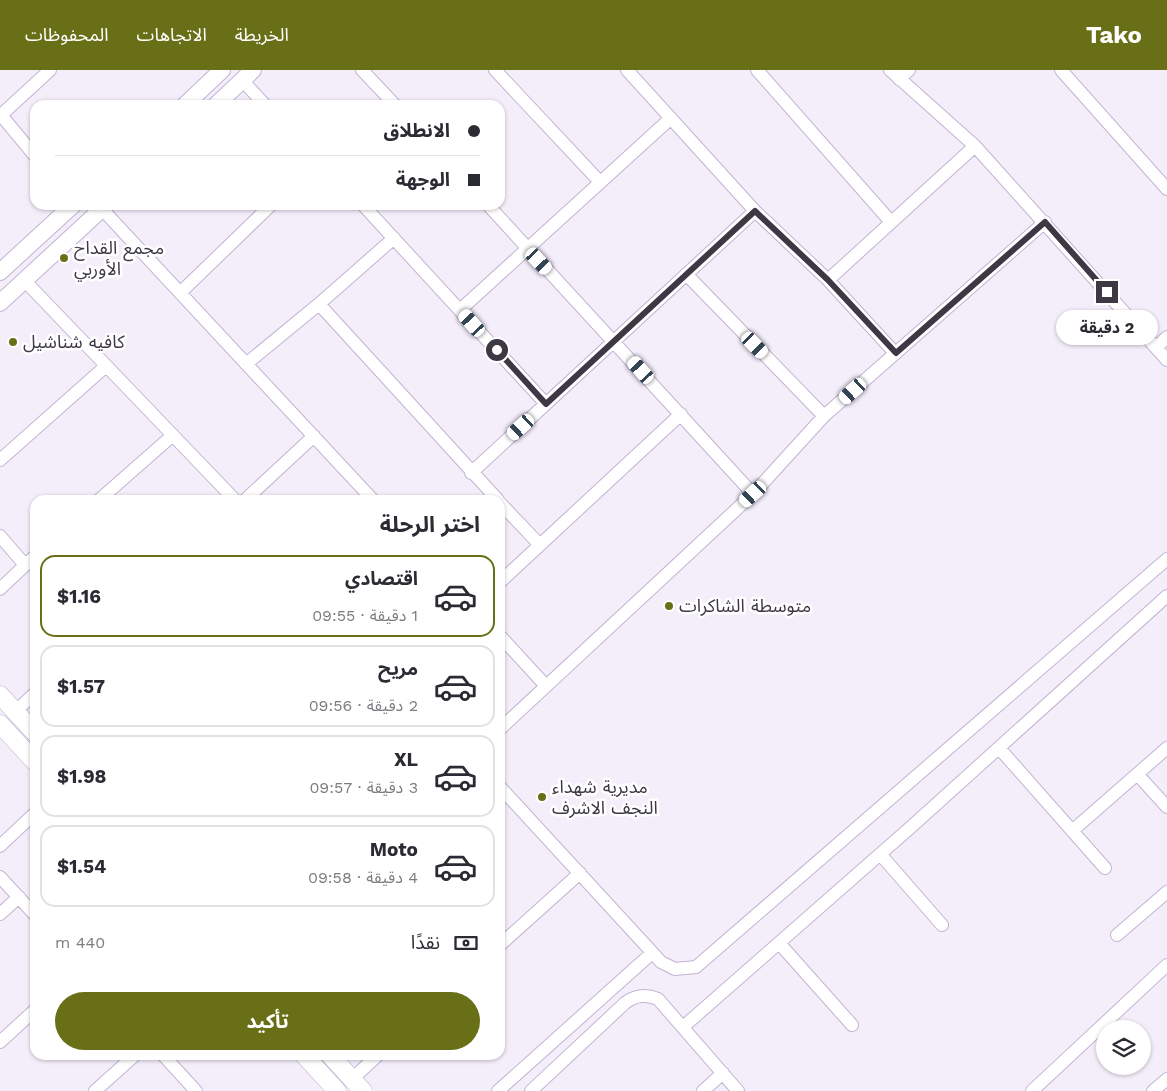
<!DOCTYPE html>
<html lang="ar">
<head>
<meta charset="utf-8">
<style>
	:root { --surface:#fff; --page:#f2f2f3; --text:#2b2b33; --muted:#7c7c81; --line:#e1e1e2; --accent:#686f16 }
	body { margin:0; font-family:"Work Sans","Noto Sans Arabic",sans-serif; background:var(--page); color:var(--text); direction:rtl; height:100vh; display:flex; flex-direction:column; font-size:19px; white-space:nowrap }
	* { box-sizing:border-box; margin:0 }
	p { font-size:16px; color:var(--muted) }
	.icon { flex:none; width:28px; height:28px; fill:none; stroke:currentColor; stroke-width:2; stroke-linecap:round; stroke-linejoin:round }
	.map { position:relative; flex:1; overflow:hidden; direction:ltr }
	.panel { position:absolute; left:30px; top:425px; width:475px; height:565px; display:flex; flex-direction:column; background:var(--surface); border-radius:15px; box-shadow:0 1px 4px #0004; direction:rtl }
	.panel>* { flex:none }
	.hud { position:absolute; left:30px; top:30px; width:475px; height:110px; border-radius:15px; box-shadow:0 1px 4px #0004; direction:rtl; display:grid; align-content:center; height:110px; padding:0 25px; background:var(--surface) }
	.fabs { position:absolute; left:1096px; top:950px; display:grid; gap:10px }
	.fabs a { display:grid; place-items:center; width:55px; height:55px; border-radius:50%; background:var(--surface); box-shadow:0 1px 4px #0004; font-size:25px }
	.end { position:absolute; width:22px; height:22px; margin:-11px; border:6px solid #3e3845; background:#fff; box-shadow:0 0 0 2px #fff }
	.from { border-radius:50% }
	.bubble { position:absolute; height:35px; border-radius:18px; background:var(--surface); box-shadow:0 1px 4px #0004; font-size:16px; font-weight:700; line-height:35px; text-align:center; direction:rtl }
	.car { position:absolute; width:15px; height:30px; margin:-15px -8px; border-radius:6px; box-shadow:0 0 4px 1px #0007; background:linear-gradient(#fff 24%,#345 0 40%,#fff 0 76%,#345 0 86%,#fff 0) }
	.hud b { display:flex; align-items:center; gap:18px; height:48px; font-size:19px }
	.hud b+b { border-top:1px solid var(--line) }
	.hud i { width:12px; height:12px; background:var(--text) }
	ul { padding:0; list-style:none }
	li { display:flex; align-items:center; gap:15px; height:82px; margin:0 10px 8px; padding:0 15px; border:2px solid var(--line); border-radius:15px }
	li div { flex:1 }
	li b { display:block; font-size:19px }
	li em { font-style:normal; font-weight:700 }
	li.current { border-color:var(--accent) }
	li>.icon { width:45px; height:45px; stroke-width:1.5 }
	h2 { padding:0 25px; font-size:22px; line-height:60px }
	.pay { display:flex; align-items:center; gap:12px; height:55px; padding:0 25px; font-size:19px }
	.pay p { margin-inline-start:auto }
	.button { display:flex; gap:10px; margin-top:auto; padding:10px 25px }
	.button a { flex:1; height:58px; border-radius:30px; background:var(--accent); color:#fff; font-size:20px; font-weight:700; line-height:58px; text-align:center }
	header { display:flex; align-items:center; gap:30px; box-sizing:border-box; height:70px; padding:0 25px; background:var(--accent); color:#fff }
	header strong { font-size:24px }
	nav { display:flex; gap:28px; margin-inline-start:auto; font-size:18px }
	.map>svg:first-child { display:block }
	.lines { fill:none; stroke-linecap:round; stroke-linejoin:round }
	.minor-casing { stroke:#c2b3d2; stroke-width:14 }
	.tertiary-casing { stroke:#c2b3d2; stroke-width:18 }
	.secondary-casing { stroke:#c2b3d2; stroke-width:19 }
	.minor { stroke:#fff; stroke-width:12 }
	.tertiary { stroke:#fff; stroke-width:16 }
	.secondary { stroke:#fff; stroke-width:18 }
	.route { stroke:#3e3845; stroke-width:6 }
	.poi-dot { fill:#686f16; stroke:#fff; stroke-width:2 }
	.labels { text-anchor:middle; stroke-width:5; stroke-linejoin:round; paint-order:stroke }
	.poi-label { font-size:18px; fill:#3e3845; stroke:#fff; text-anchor:start }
</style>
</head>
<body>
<header>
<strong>Tako</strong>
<nav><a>الخريطة</a><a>الاتجاهات</a><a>المحفوظات</a></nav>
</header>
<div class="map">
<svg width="1167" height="1021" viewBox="0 0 1167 1021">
	<rect width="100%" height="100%" fill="#f4eefb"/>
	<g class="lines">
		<g class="minor-casing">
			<path id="minor" d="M 362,0 L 395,35
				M 495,0 L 600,112
				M 627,0 L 755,141 L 828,210 L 895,283
				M 757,0 L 891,152
				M 890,0 L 975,76 L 1167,290
				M 1061,0 L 1167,119
				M 899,9 L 909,0
				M 242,10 L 265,35
				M 1,45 L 35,86
				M 0,46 L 50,0
				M 363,135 L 546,334
				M 488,135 L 753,424
				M 102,139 L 373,430
				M 686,204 L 824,346
				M 24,210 L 235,430
				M 828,210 L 975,76
				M 180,223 L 271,135
				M 319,234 L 498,430
				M 460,240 L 671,48
				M 1156,278 L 1167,267
				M 246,294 L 319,234 L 394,168
				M 0,390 L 106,296
				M 471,403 L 755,141
				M 99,430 L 173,365
				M 245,430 L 314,366
				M 500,433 L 540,475
				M 0,466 L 25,495
				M 500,512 L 681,344
				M 0,519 L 35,486
				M 500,566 L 546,616
				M 15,642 L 35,623
				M 500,659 L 753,424 L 824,346 L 1045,152
				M 999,678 L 1105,798
				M 1137,704 L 1167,737
				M 500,717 L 661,892 L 675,899 L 696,897 L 1167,489
				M 1072,761 L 1167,678
				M 0,776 L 35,743
				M 880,784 L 942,855
				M 0,807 L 35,845
				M 0,844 L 19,827
				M 1117,865 L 1167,822
				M 779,873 L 852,955
				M 500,875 L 580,803
				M 683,957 L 911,757 L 1167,526
				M 0,972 L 35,940
				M 163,985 L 196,1021
				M 352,1009 L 378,985
				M 95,1021 L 135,985
				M 498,1021 L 652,883
				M 531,1021 L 625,933 C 636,925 646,924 658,929 L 738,1021
				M 703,1021 L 723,1003
				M 1032,1021 L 1167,895
				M 1153,1021 L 1167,1009"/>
		</g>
		<g class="tertiary-casing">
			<path id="tertiary" d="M 185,35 L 222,0
				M 216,35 L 253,0
				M 0,202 L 73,135
				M 0,233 L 106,135"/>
		</g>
		<g class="secondary-casing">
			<path id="secondary" d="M 0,625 L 35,663
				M 0,654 L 35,692
				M 304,985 L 337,1021
				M 330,985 L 363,1021"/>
		</g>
		<use href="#minor" class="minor"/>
		<use href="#tertiary" class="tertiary"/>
		<use href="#secondary" class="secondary"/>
	</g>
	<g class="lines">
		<path class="route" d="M 497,280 L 546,334 L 755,141 L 828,210 L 896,283 L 1045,152 L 1107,222"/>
	</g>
	<g class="poi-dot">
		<circle cx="64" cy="188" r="5"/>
		<circle cx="13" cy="272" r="5"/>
		<circle cx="669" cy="536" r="5"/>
		<circle cx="542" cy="727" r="5"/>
	</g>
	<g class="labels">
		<g class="poi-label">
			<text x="74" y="184">مجمع القداح<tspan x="74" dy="21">الأوربي</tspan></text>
			<text x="23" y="278">كافيه شناشيل</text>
			<text x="679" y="542">متوسطة الشاكرات</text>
			<text x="552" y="723">مديرية شهداء<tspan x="552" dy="21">النجف الاشرف</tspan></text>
		</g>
	</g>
</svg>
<div class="fabs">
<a><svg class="icon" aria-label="layers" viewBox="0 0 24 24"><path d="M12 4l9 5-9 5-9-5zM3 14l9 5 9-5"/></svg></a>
</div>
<i class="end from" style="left:497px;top:280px"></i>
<i class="end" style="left:1107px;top:222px"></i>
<div class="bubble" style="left:1056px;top:240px;width:102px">2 دقيقة</div>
<i class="car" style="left:539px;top:191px;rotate:137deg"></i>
<i class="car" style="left:472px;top:253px;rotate:318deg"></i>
<i class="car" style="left:755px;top:275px;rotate:136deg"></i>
<i class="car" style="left:641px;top:300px;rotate:318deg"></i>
<i class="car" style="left:853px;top:321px;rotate:228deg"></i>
<i class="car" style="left:521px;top:357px;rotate:228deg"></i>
<i class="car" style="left:753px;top:424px;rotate:227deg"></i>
<div class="hud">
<b><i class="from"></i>الانطلاق</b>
<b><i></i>الوجهة</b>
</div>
<section class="panel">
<h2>اختر الرحلة</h2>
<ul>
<li class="current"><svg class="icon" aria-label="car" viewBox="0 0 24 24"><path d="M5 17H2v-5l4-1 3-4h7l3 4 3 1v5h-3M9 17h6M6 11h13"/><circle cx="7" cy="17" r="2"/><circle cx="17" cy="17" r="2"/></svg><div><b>اقتصادي</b><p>1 دقيقة · 09:55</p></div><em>$1.16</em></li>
<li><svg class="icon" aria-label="car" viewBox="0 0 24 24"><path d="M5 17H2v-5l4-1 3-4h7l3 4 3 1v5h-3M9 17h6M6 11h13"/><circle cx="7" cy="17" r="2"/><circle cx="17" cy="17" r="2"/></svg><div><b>مريح</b><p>2 دقيقة · 09:56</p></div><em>$1.57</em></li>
<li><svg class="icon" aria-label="car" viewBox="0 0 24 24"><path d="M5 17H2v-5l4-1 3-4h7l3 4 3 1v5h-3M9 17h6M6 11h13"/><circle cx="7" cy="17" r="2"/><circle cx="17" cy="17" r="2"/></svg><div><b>XL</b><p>3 دقيقة · 09:57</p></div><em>$1.98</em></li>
<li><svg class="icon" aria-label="car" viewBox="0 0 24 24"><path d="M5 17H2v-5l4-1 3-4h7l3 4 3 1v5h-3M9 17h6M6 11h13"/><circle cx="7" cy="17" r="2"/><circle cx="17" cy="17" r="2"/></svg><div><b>Moto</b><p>4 دقيقة · 09:58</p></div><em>$1.54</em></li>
</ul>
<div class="pay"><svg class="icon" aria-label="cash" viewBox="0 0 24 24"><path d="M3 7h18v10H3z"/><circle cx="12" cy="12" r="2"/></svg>نقدًا<p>440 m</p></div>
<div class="button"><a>تأكيد</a></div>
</section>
</div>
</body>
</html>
